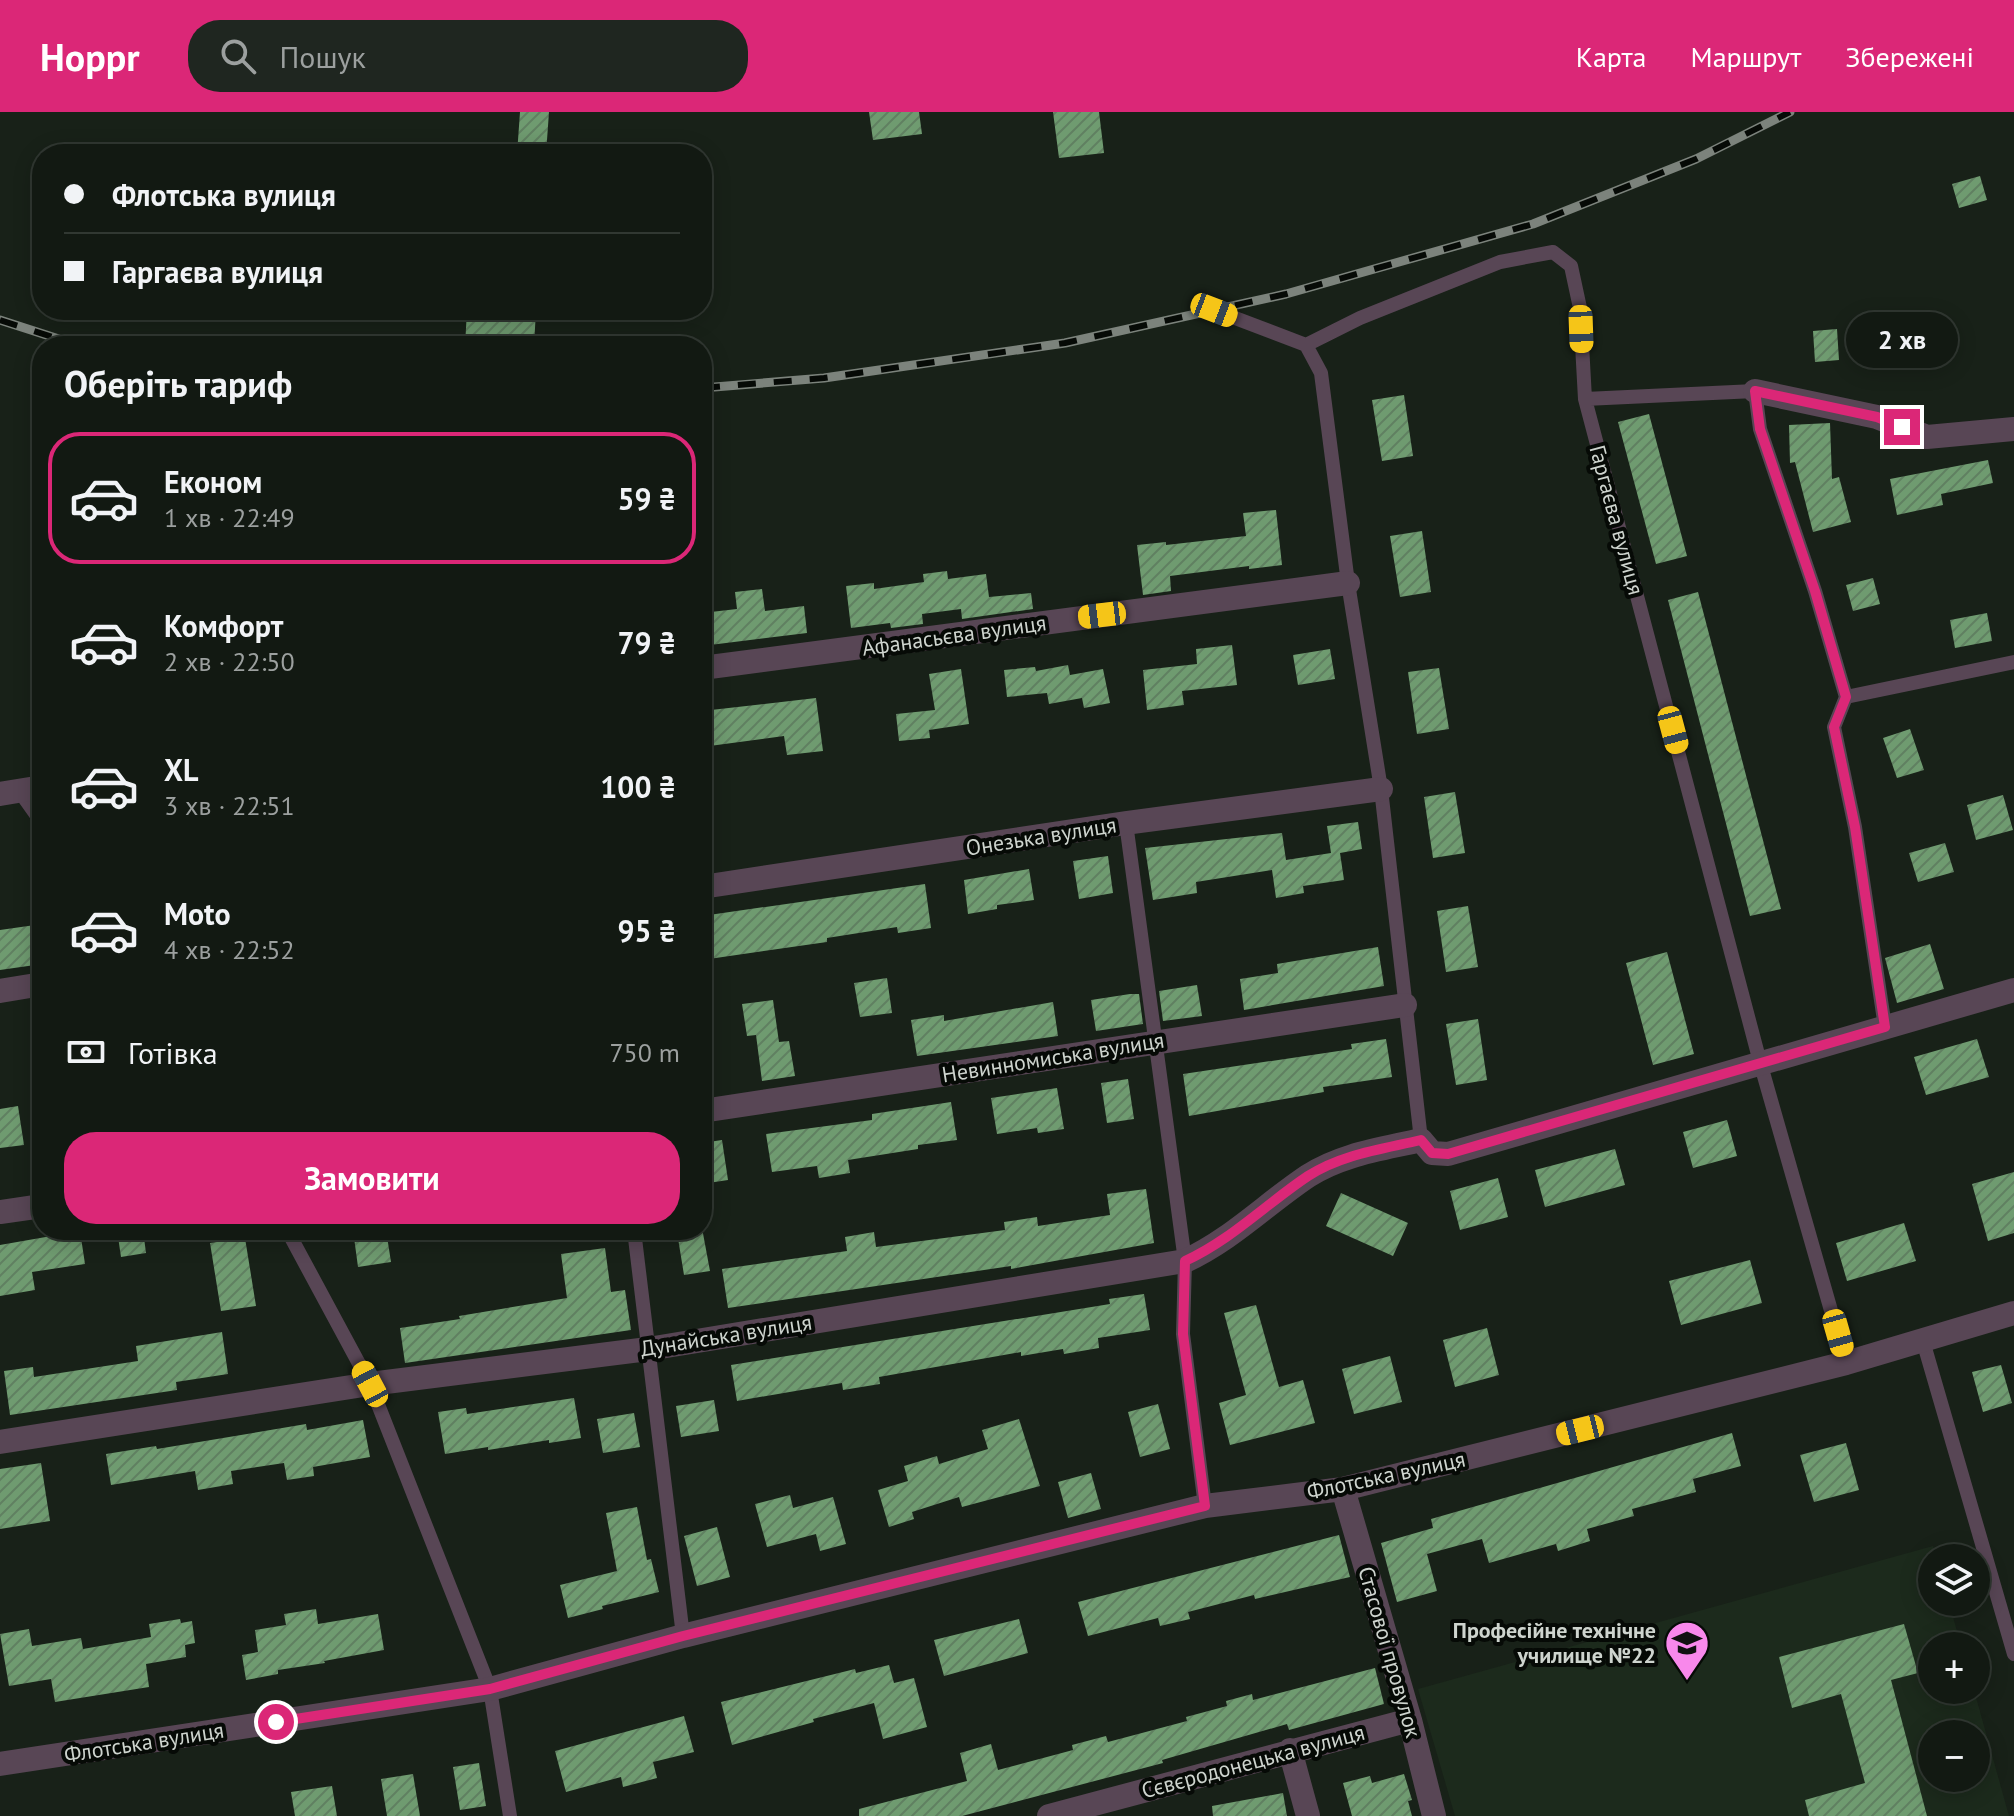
<!DOCTYPE html>
<html lang="uk">
<head>
<meta charset="utf-8">
<style>
	:root { --surface:#121912; --page:#1f2620; --text:#f1f3f6; --muted:#9ca09f; --line:#313832; --accent:#db2777 }
	body { margin:0; font-family:"PT Sans",sans-serif; background:var(--page); color:var(--text); height:100vh; display:flex; flex-direction:column; font-size:30px; white-space:nowrap }
	* { box-sizing:border-box; margin:0 }
	p { font-size:26px; color:var(--muted) }
	.icon { flex:none; width:44px; height:44px; fill:none; stroke:currentColor; stroke-width:2; stroke-linecap:round; stroke-linejoin:round }
	.map { position:relative; flex:1; overflow:hidden }
	.side { position:absolute; left:32px; top:224px; width:680px; height:904px; display:flex; flex-direction:column; background:var(--surface); border-radius:32px; box-shadow:0 4px 20px #0003,0 0 0 2px var(--line) }
	.side>* { flex:none }
	.banner { position:absolute; left:32px; top:32px; width:680px; height:176px; border-radius:32px; box-shadow:0 4px 20px #0003,0 0 0 2px var(--line); display:grid; align-content:center; height:176px; padding:0 32px; background:var(--surface) }
	.buttons { position:absolute; left:1918px; top:1432px; display:grid; gap:16px }
	.buttons a { display:grid; place-items:center; width:72px; height:72px; border-radius:50%; background:var(--surface); box-shadow:0 4px 20px #0003,0 0 0 2px var(--line); font-size:40px }
	.end { position:absolute; width:36px; height:36px; margin:-18px; border:10px solid #db2777; background:#fff; box-shadow:0 0 0 4px #fff }
	.from { border-radius:50% }
	.bubble { position:absolute; height:56px; border-radius:28px; background:var(--surface); box-shadow:0 4px 20px #0003,0 0 0 2px var(--line); font-size:26px; font-weight:700; line-height:56px; text-align:center }
	.car { position:absolute; width:24px; height:48px; margin:-24px -12px; border-radius:10px; box-shadow:0 0 6px 2px #0007; background:linear-gradient(#f5c518 24%,#345 0 40%,#f5c518 0 76%,#345 0 86%,#f5c518 0) }
	.banner b { display:flex; align-items:center; gap:28px; height:76px; font-size:30px }
	.banner b+b { border-top:2px solid var(--line) }
	.banner i { width:20px; height:20px; background:var(--text) }
	ul { padding:0; list-style:none }
	li { display:flex; align-items:center; gap:24px; height:132px; margin:0 16px 12px; padding:0 16px; border:4px solid transparent; border-radius:32px }
	li div { flex:1 }
	li b { display:block; font-size:30px }
	li em { font-style:normal; font-weight:700 }
	li.active { border-color:var(--accent) }
	li>.icon { width:72px; height:72px; stroke-width:1.5 }
	h2 { padding:0 32px; font-size:36px; line-height:96px }
	.pay { display:flex; align-items:center; gap:20px; height:88px; padding:0 32px; font-size:30px }
	.pay p { margin-inline-start:auto }
	.action { display:flex; gap:16px; margin-top:auto; padding:16px 32px }
	.action a { flex:1; height:92px; border-radius:32px; background:var(--accent); color:#fff; font-size:32px; font-weight:700; line-height:92px; text-align:center }
	header { display:flex; align-items:center; gap:48px; box-sizing:border-box; height:112px; padding:0 40px; background:var(--accent); color:#fff }
	header strong { font-size:38px }
	nav { display:flex; gap:44px; margin-inline-start:auto; font-size:28px }
	.search { width:560px; height:72px; background:var(--page); display:flex; align-items:center; gap:20px; box-sizing:border-box; padding:0 28px; border-radius:32px; color:var(--muted); font-size:30px }
	.map>svg:first-child { display:block }
	.built { fill:#1c2a1c; fill-rule:evenodd }
	.building { fill:url(#building-hatch) }
	.lines { fill:none; stroke-linecap:round; stroke-linejoin:round }
	.service { stroke:#584655; stroke-width:14 }
	.minor { stroke:#584655; stroke-width:24 }
	.rail-casing { stroke:#7c837c; stroke-width:9 }
	.rail { stroke:#060a06; stroke-width:6; stroke-dasharray:18; stroke-linecap:butt }
	.route { stroke:#db2777; stroke-width:10 }
	.labels { text-anchor:middle; stroke-width:8; stroke-linejoin:round; paint-order:stroke }
	.street-label { font-size:22px; fill:#ced4ce; stroke:#060a06 }
	.poi-label { font-size:22px; font-weight:bold; fill:#ced4ce; stroke:#060a06; text-anchor:end }
</style>
</head>
<body>
<header>
<strong>Hoppr</strong>
<div class="search"><svg class="icon" aria-label="search" viewBox="0 0 24 24"><circle cx="10" cy="10" r="6"/><path d="M15 15l6 6"/></svg>Пошук</div>
<nav><a>Карта</a><a>Маршрут</a><a>Збережені</a></nav>
</header>
<div class="map">
<svg width="2014" height="1704" viewBox="0 0 2014 1704">
	<defs>
		<pattern id="building-hatch" width="6" height="6" patternUnits="userSpaceOnUse" patternTransform="scale(2)"><rect width="6" height="6" fill="#6f9b70"/><path d="M-1 1l2-2M0 6l6-6M5 7l2-2" fill="none" stroke="#608061"/></pattern>
	</defs>
	<rect width="100%" height="100%" fill="#182118"/>
	<path class="built" d="M 1933,1434 L 1937,1446 L 1932,1446 L 1932,1490 L 1949,1490 L 1961,1534 L 1932,1534 L 1932,1578 L 1974,1578 L 2009,1704 L 1455,1704 L 1418,1577 ZM 1932,1622 L 1976,1622 L 1976,1666 L 1932,1666 Z"/>
	<path class="building" d="M 520,0 L 549,0 L 546,42 L 517,42 Z
		M 869,0 L 919,0 L 922,22 L 873,28 Z
		M 1053,0 L 1099,0 L 1104,41 L 1059,46 Z
		M 1980,64 L 1987,88 L 1959,96 L 1952,72 Z
		M 467,198 L 536,198 L 534,234 L 465,234 Z
		M 1837,217 L 1839,248 L 1815,250 L 1813,219 Z
		M 1404,283 L 1413,344 L 1382,349 L 1372,288 Z
		M 1649,302 L 1687,444 L 1656,452 L 1618,310 Z
		M 1830,311 L 1832,367 L 1839,365 L 1851,410 L 1813,420 L 1795,350 L 1790,351 L 1789,313 Z
		M 1988,348 L 1993,371 L 1941,382 L 1943,393 L 1897,403 L 1890,367 Z
		M 1276,398 L 1282,453 L 1249,457 L 1249,454 L 1170,464 L 1171,479 L 1143,483 L 1137,433 L 1166,430 L 1166,433 L 1246,424 L 1243,401 Z
		M 1422,419 L 1431,480 L 1400,485 L 1390,424 Z
		M 947,459 L 948,467 L 986,462 L 989,485 L 1031,481 L 1033,497 L 962,507 L 961,497 L 922,502 L 923,512 L 891,516 L 890,511 L 851,516 L 846,474 L 874,471 L 874,477 L 924,470 L 923,462 Z
		M 1873,466 L 1880,492 L 1853,499 L 1846,473 Z
		M 762,477 L 765,499 L 804,494 L 807,521 L 702,534 L 702,501 L 737,497 L 735,480 Z
		M 1698,480 L 1781,797 L 1750,804 L 1668,488 Z
		M 1987,501 L 1992,529 L 1955,536 L 1950,508 Z
		M 1232,533 L 1237,573 L 1182,579 L 1184,593 L 1147,598 L 1143,558 L 1197,552 L 1196,537 Z
		M 1330,537 L 1335,567 L 1298,573 L 1293,543 Z
		M 1068,553 L 1070,563 L 1103,557 L 1110,591 L 1084,596 L 1082,586 L 1049,592 L 1047,581 L 1007,585 L 1004,558 L 1035,555 L 1036,559 Z
		M 1439,556 L 1449,617 L 1417,622 L 1408,560 Z
		M 961,557 L 969,612 L 929,618 L 930,626 L 899,629 L 896,602 L 935,598 L 929,562 Z
		M 816,586 L 823,639 L 787,643 L 784,624 L 702,635 L 702,599 Z
		M 1910,617 L 1924,658 L 1897,666 L 1883,626 Z
		M 1455,680 L 1465,741 L 1433,746 L 1424,685 Z
		M 2003,683 L 2013,718 L 1976,728 L 1967,693 Z
		M 1358,710 L 1362,737 L 1340,741 L 1344,768 L 1303,774 L 1304,781 L 1276,786 L 1272,758 L 1196,770 L 1197,781 L 1153,788 L 1145,736 L 1282,721 L 1286,748 L 1331,741 L 1327,714 Z
		M 1945,731 L 1954,760 L 1918,770 L 1909,741 Z
		M 1108,744 L 1113,781 L 1079,787 L 1073,749 Z
		M 1029,757 L 1034,788 L 997,793 L 997,797 L 968,802 L 964,768 Z
		M 925,772 L 931,816 L 898,821 L 897,815 L 827,826 L 827,830 L 702,848 L 702,804 Z
		M 1468,794 L 1478,855 L 1446,860 L 1437,799 Z
		M 42,812 L 42,852 L 0,858 L 0,818 Z
		M 1930,832 L 1944,877 L 1897,891 L 1885,846 Z
		M 1378,835 L 1384,874 L 1244,898 L 1240,867 L 1278,861 L 1277,852 Z
		M 1667,840 L 1694,942 L 1653,953 L 1626,851 Z
		M 887,866 L 892,901 L 860,905 L 854,871 Z
		M 1197,873 L 1202,904 L 1163,909 L 1159,879 Z
		M 1130,882 L 1139,882 L 1143,912 L 1096,919 L 1091,888 Z
		M 773,888 L 779,930 L 789,929 L 795,964 L 762,969 L 756,923 L 747,924 L 742,892 Z
		M 1053,890 L 1058,924 L 917,944 L 911,908 L 944,903 L 944,909 Z
		M 1478,907 L 1487,968 L 1456,973 L 1446,912 Z
		M 1386,927 L 1392,965 L 1323,975 L 1324,980 L 1189,1004 L 1183,962 L 1352,937 L 1351,932 Z
		M 1977,927 L 1989,965 L 1926,983 L 1914,945 Z
		M 1128,967 L 1134,1007 L 1107,1011 L 1101,971 Z
		M 1057,976 L 1064,1017 L 1038,1021 L 1037,1016 L 997,1022 L 991,986 Z
		M 951,990 L 957,1028 L 918,1033 L 918,1037 L 848,1048 L 850,1061 L 819,1066 L 817,1054 L 772,1060 L 766,1022 L 872,1008 L 872,1002 Z
		M 18,994 L 24,1033 L 0,1036 L 0,997 Z
		M 1727,1008 L 1737,1044 L 1693,1056 L 1683,1020 Z
		M 722,1028 L 728,1068 L 702,1072 L 702,1031 Z
		M 1615,1037 L 1625,1073 L 1545,1095 L 1535,1058 Z
		M 2014,1060 L 2014,1121 L 1988,1129 L 1972,1072 Z
		M 1498,1066 L 1508,1105 L 1460,1118 L 1450,1079 Z
		M 1146,1077 L 1154,1131 L 1011,1157 L 1011,1154 L 728,1196 L 722,1157 L 847,1139 L 845,1125 L 874,1120 L 876,1135 L 1005,1118 L 1004,1110 L 1037,1105 L 1038,1114 L 1110,1103 L 1107,1082 Z
		M 1341,1081 L 1408,1111 L 1393,1144 L 1326,1114 Z
		M 1904,1111 L 1916,1149 L 1847,1169 L 1836,1131 Z
		M 702,1116 L 710,1159 L 684,1163 L 677,1120 Z
		M 117,1118 L 143,1118 L 146,1141 L 121,1145 Z
		M 353,1118 L 386,1118 L 391,1150 L 358,1155 Z
		M 80,1119 L 85,1152 L 32,1160 L 35,1178 L 0,1184 L 0,1133 Z
		M 245,1126 L 256,1194 L 221,1199 L 210,1131 Z
		M 605,1136 L 611,1180 L 625,1178 L 631,1218 L 405,1251 L 400,1216 L 460,1207 L 459,1204 L 567,1186 L 561,1142 Z
		M 1750,1148 L 1762,1191 L 1681,1213 L 1669,1169 Z
		M 1144,1182 L 1150,1218 L 1098,1226 L 1099,1236 L 1064,1242 L 1063,1237 L 1021,1244 L 1021,1240 L 879,1265 L 880,1272 L 843,1278 L 842,1271 L 737,1289 L 731,1253 L 1110,1192 L 1109,1187 Z
		M 1256,1193 L 1279,1275 L 1303,1268 L 1315,1311 L 1230,1333 L 1219,1291 L 1246,1283 L 1224,1201 Z
		M 1487,1216 L 1499,1263 L 1455,1275 L 1443,1228 Z
		M 222,1220 L 228,1262 L 176,1270 L 177,1278 L 10,1303 L 4,1259 L 33,1255 L 34,1265 L 138,1249 L 136,1234 Z
		M 1390,1244 L 1402,1290 L 1354,1302 L 1342,1257 Z
		M 2001,1253 L 2012,1291 L 1983,1300 L 1972,1260 Z
		M 574,1286 L 581,1326 L 549,1331 L 549,1328 L 488,1338 L 488,1335 L 445,1342 L 438,1300 L 466,1296 L 467,1302 Z
		M 714,1288 L 719,1319 L 681,1325 L 676,1294 Z
		M 1158,1292 L 1170,1337 L 1140,1345 L 1128,1300 Z
		M 634,1301 L 640,1335 L 603,1341 L 597,1307 Z
		M 1019,1307 L 1040,1374 L 962,1395 L 959,1385 L 912,1400 L 914,1407 L 889,1415 L 878,1378 L 908,1369 L 904,1354 L 937,1344 L 939,1352 L 988,1337 L 982,1318 Z
		M 363,1308 L 370,1345 L 313,1355 L 314,1364 L 287,1368 L 284,1351 L 231,1359 L 233,1372 L 198,1378 L 195,1359 L 111,1373 L 106,1342 L 156,1334 L 157,1337 L 306,1312 L 307,1318 Z
		M 1732,1321 L 1741,1354 L 1693,1367 L 1696,1380 L 1632,1397 L 1634,1404 L 1587,1417 L 1590,1429 L 1558,1439 L 1556,1432 L 1489,1451 L 1482,1427 L 1427,1442 L 1437,1479 L 1397,1490 L 1381,1431 L 1433,1416 L 1431,1407 Z
		M 1846,1331 L 1859,1378 L 1814,1390 L 1800,1343 Z
		M 41,1351 L 50,1409 L 0,1417 L 0,1357 Z
		M 1091,1361 L 1101,1397 L 1068,1406 L 1058,1370 Z
		M 790,1383 L 793,1396 L 833,1385 L 846,1432 L 820,1439 L 816,1422 L 767,1435 L 755,1392 Z
		M 637,1395 L 647,1448 L 651,1447 L 659,1480 L 602,1494 L 603,1497 L 568,1506 L 560,1473 L 617,1459 L 606,1401 Z
		M 717,1415 L 730,1465 L 697,1474 L 684,1424 Z
		M 1339,1423 L 1350,1465 L 1255,1487 L 1254,1483 L 1188,1500 L 1190,1507 L 1160,1514 L 1158,1506 L 1088,1524 L 1078,1490 Z
		M 316,1497 L 318,1512 L 378,1502 L 384,1538 L 324,1549 L 325,1551 L 278,1558 L 278,1562 L 246,1568 L 242,1543 L 258,1540 L 255,1518 L 286,1513 L 284,1502 Z
		M 180,1507 L 181,1511 L 192,1509 L 195,1531 L 185,1533 L 186,1545 L 146,1552 L 149,1575 L 55,1590 L 51,1567 L 9,1574 L 0,1522 L 29,1517 L 32,1534 L 81,1526 L 83,1537 L 151,1525 L 149,1512 Z
		M 1019,1507 L 1028,1541 L 944,1564 L 934,1528 Z
		M 1904,1512 L 1918,1561 L 1891,1568 L 1927,1704 L 1809,1704 L 1805,1688 L 1865,1671 L 1841,1582 L 1792,1596 L 1779,1545 Z
		M 889,1553 L 894,1571 L 914,1566 L 927,1615 L 883,1627 L 874,1591 L 813,1607 L 814,1610 L 732,1633 L 721,1590 L 855,1557 L 856,1561 Z
		M 1375,1556 L 1384,1592 L 1289,1618 L 1287,1612 L 1162,1648 L 1163,1651 L 962,1704 L 859,1704 L 859,1697 L 967,1669 L 960,1641 L 991,1632 L 998,1658 L 1073,1638 L 1072,1633 L 1106,1624 L 1108,1630 L 1187,1609 L 1186,1605 L 1227,1594 L 1226,1589 L 1252,1582 L 1253,1588 Z
		M 684,1604 L 694,1640 L 653,1650 L 657,1666 L 623,1675 L 621,1665 L 566,1680 L 555,1639 Z
		M 479,1651 L 486,1694 L 460,1698 L 453,1655 Z
		M 413,1662 L 420,1704 L 387,1704 L 381,1667 Z
		M 1404,1662 L 1412,1688 L 1408,1689 L 1412,1704 L 1352,1704 L 1343,1671 L 1370,1664 L 1372,1671 Z
		M 332,1674 L 337,1704 L 295,1704 L 291,1680 Z
		M 1283,1681 L 1287,1704 L 1213,1704 L 1212,1694 Z"/>
	<g class="lines">
		<path class="service" d="M 1214,198 L 1306,233 L 1321,261 L 1348,471 L 1381,677 L 1421,1028
			M 1306,233 L 1360,206 L 1500,150 L 1553,140 L 1571,154 L 1580,196 L 1585,287
			M 1846,585 L 2014,550
			M 20,680 L 42,711
			M 1126,711 L 1185,1149 L 1183,1222 L 1205,1394
			M 287,1118 L 370,1272 L 490,1577 L 510,1704
			M 634,1118 L 683,1524
			M 1923,1229 L 2014,1542
			M 1846,1251 L 1760,950 L 1585,287 L 1755,279 L 1760,317 L 1815,479 L 1846,585 L 1834,615 L 1855,715 L 1885,915"/>
		<path class="minor" d="M 1755,279 L 1877,305 L 1927,325 L 2014,317
			M 702,556 L 1348,471
			M 0,682 L 42,675
			M 702,775 L 1126,711 L 1381,677
			M 0,879 L 42,872
			M 702,999 L 1405,893
			M 0,1100 L 42,1094
			M 0,1330 L 370,1272 L 648,1237 L 1185,1149 C 1231,1128 1266,1092 1308,1064 C 1342,1042 1383,1037 1421,1028 L 1432,1041 L 1448,1042 L 2014,878
			M 1343,1377 L 1410,1608 L 1434,1704
			M 1290,1638 L 1308,1704
			M 0,1652 L 490,1577 L 683,1524 L 1205,1394 L 1343,1377 L 1846,1251 L 2014,1201
			M 1049,1704 L 1410,1608"/>
		<g class="rail-casing">
			<path id="rail" d="M 0,208 L 65,229 L 93,234
				M 702,276 L 824,266 L 1065,231 L 1286,182 L 1533,112 L 1696,47 L 1790,0"/>
		</g>
		<use href="#rail" class="rail"/>
	</g>
	<g class="lines">
		<path class="route" d="M 276,1610 L 490,1577 L 683,1524 L 1205,1394 L 1183,1222 L 1185,1149 C 1231,1128 1266,1092 1308,1064 C 1342,1042 1383,1037 1421,1028 L 1432,1041 L 1448,1042 L 1885,915 L 1855,715 L 1834,615 L 1846,585 L 1815,479 L 1760,317 L 1755,279 L 1877,305 L 1902,315"/>
	</g>
	<defs>
		<g id="university-pin" transform="scale(2.3)"><path d="M0 17L-7.5 6A9.5 9.5 0 1 1 7.5 6Z" fill="#f888eb" stroke="#060a06"/><path d="M0-5L7-2L0 1L-7-2ZM-4 1L0 2.5L4 1V4Q0 6-4 4Z" fill="#111"/></g>
	</defs>
	<g fill-rule="evenodd">
		<use href="#university-pin" x="1687" y="1531"/>
	</g>
	<g class="labels">
		<g class="street-label">
			<text transform="translate(1617 408) rotate(75)" y="8">Гаргаєва вулиця</text>
			<text transform="translate(954 523) rotate(-8)" y="8">Афанасьєва вулиця</text>
			<text transform="translate(1041 724) rotate(-9)" y="8">Онезька вулиця</text>
			<text transform="translate(1053 945) rotate(-9)" y="8">Невинномиська вулиця</text>
			<text transform="translate(726 1223) rotate(-9)" y="8">Дунайська вулиця</text>
			<text transform="translate(1386 1363) rotate(-12)" y="8">Флотська вулиця</text>
			<text transform="translate(1390 1540) rotate(74)" y="8">Стасової провулок</text>
			<text transform="translate(144 1630) rotate(-9)" y="8">Флотська вулиця</text>
			<text transform="translate(1253 1649) rotate(-15)" y="8">Сєвєродонецька вулиця</text>
		</g>
		<g class="poi-label">
			<text x="1656" y="1526">Професійне технічне<tspan x="1656" dy="25">училище №22</tspan></text>
		</g>
	</g>
</svg>
<div class="buttons">
<a><svg class="icon" aria-label="layers" viewBox="0 0 24 24"><path d="M12 4l9 5-9 5-9-5zM3 14l9 5 9-5"/></svg></a>
<a>+</a>
<a>−</a>
</div>
<i class="end from" style="left:276px;top:1610px"></i>
<i class="end" style="left:1902px;top:315px"></i>
<div class="bubble" style="left:1846px;top:200px;width:112px">2 хв</div>
<i class="car" style="left:1214px;top:198px;rotate:111deg"></i>
<i class="car" style="left:1581px;top:217px;rotate:178deg"></i>
<i class="car" style="left:1102px;top:503px;rotate:263deg"></i>
<i class="car" style="left:1673px;top:618px;rotate:165deg"></i>
<i class="car" style="left:1838px;top:1221px;rotate:164deg"></i>
<i class="car" style="left:370px;top:1272px;rotate:332deg"></i>
<i class="car" style="left:1580px;top:1318px;rotate:256deg"></i>
<div class="banner">
<b><i class="from"></i>Флотська вулиця</b>
<b><i></i>Гаргаєва вулиця</b>
</div>
<section class="side">
<h2>Оберіть тариф</h2>
<ul>
<li class="active"><svg class="icon" aria-label="car" viewBox="0 0 24 24"><path d="M5 17H2v-5l4-1 3-4h7l3 4 3 1v5h-3M9 17h6M6 11h13"/><circle cx="7" cy="17" r="2"/><circle cx="17" cy="17" r="2"/></svg><div><b>Економ</b><p>1 хв · 22:49</p></div><em>59 ₴</em></li>
<li><svg class="icon" aria-label="car" viewBox="0 0 24 24"><path d="M5 17H2v-5l4-1 3-4h7l3 4 3 1v5h-3M9 17h6M6 11h13"/><circle cx="7" cy="17" r="2"/><circle cx="17" cy="17" r="2"/></svg><div><b>Комфорт</b><p>2 хв · 22:50</p></div><em>79 ₴</em></li>
<li><svg class="icon" aria-label="car" viewBox="0 0 24 24"><path d="M5 17H2v-5l4-1 3-4h7l3 4 3 1v5h-3M9 17h6M6 11h13"/><circle cx="7" cy="17" r="2"/><circle cx="17" cy="17" r="2"/></svg><div><b>XL</b><p>3 хв · 22:51</p></div><em>100 ₴</em></li>
<li><svg class="icon" aria-label="car" viewBox="0 0 24 24"><path d="M5 17H2v-5l4-1 3-4h7l3 4 3 1v5h-3M9 17h6M6 11h13"/><circle cx="7" cy="17" r="2"/><circle cx="17" cy="17" r="2"/></svg><div><b>Moto</b><p>4 хв · 22:52</p></div><em>95 ₴</em></li>
</ul>
<div class="pay"><svg class="icon" aria-label="cash" viewBox="0 0 24 24"><path d="M3 7h18v10H3z"/><circle cx="12" cy="12" r="2"/></svg>Готівка<p>750 m</p></div>
<div class="action"><a>Замовити</a></div>
</section>
</div>
</body>
</html>
